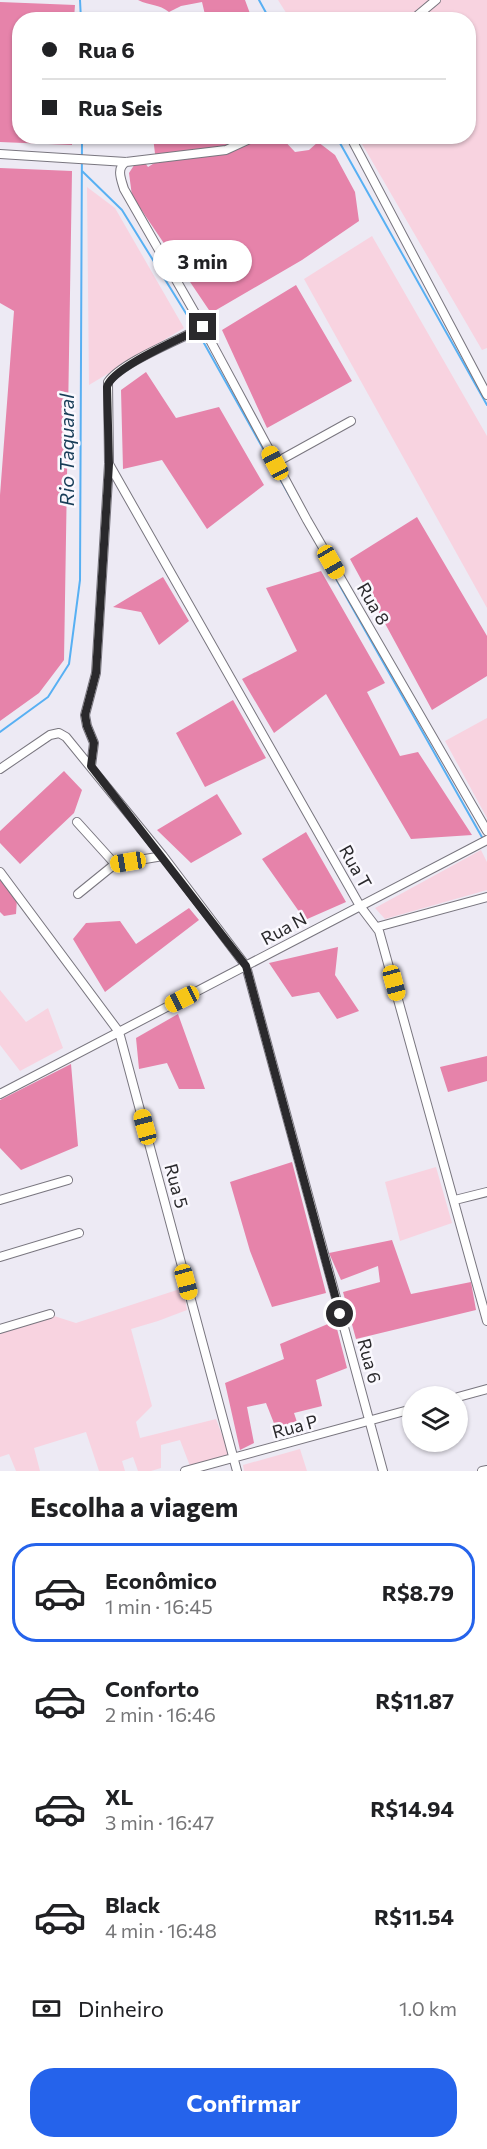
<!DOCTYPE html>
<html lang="pt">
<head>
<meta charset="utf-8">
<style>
	:root { --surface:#fff; --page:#f2f2f2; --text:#202124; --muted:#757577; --line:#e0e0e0; --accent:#2563eb }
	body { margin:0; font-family:Commissioner,sans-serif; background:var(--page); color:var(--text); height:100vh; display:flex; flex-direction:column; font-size:22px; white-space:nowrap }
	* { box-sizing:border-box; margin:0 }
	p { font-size:20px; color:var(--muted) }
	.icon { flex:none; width:33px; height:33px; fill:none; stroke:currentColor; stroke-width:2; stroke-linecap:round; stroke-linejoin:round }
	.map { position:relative; height:1471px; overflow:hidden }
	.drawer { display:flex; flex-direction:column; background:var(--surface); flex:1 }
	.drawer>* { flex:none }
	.top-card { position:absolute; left:12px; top:12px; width:464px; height:132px; border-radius:24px; box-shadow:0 2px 4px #0004; display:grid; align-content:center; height:132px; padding:0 30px; background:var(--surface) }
	.fabs { position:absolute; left:402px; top:1386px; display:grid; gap:12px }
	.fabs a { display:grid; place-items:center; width:66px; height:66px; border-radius:50%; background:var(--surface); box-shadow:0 2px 4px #0004; font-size:30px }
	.end { position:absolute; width:27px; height:27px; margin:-14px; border:8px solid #2a292c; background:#fff; box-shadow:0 0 0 3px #fff }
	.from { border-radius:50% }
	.bubble { position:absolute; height:42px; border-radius:21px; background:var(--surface); box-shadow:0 2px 4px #0004; font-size:20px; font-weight:700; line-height:42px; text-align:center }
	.car { position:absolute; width:18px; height:36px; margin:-18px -9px; border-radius:8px; box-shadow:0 0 4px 2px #0007; background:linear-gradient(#f5c518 24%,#345 0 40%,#f5c518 0 76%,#345 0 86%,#f5c518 0) }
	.top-card b { display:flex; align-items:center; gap:21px; height:57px; font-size:22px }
	.top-card b+b { border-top:2px solid var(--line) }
	.top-card i { width:15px; height:15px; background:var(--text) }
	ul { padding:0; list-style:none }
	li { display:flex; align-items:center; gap:18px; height:99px; margin:0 12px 9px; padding:0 18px; border:3px solid transparent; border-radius:24px }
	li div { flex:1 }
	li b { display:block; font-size:22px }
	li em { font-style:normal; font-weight:700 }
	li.on { border-color:var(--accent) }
	li>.icon { width:54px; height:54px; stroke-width:1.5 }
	h2 { padding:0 30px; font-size:27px; line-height:72px }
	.pay { display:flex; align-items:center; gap:15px; height:66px; padding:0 30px; font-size:22px }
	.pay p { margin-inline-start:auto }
	.primary-button { display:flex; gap:12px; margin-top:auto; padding:12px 30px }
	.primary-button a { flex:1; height:69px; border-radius:24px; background:var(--accent); color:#fff; font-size:24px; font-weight:700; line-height:69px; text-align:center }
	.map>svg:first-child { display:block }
	.green { fill:#f8d3e0 }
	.forest { fill:#e683aa }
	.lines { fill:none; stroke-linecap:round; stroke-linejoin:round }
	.stream { stroke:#58b0f3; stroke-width:2 }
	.street-casing { stroke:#79767f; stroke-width:10 }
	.street { stroke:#fff; stroke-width:8 }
	.route { stroke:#2a292c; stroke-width:8 }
	.labels { text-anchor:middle; stroke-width:5; stroke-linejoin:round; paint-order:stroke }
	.street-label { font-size:18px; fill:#2a292c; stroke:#faf8fe }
	.water-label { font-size:20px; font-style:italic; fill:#173c57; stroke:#faf8fe }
</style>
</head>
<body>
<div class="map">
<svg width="487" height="1471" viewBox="0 0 487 1471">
	<rect width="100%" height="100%" fill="#edeaf4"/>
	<path class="green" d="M 278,0 L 487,0 L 487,348 L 482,350 L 358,137 L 468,136 L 468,20 L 290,19 Z
		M 87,187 L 115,208 L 184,328 L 89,385 Z
		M 372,236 L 487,436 L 487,608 L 304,279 Z
		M 487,718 L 487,818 L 445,741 Z
		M 481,850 L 487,862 L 487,890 L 385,919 L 375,908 Z
		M 0,990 L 26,1022 L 48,1008 L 63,1048 L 20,1071 L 0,1045 Z
		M 436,1167 L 452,1223 L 400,1241 L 385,1182 Z
		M 183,1288 L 187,1310 L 158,1321 L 131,1329 L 152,1406 L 136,1422 L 140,1438 L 216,1419 L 230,1456 L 190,1466 L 180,1440 L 161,1445 L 161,1468 L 151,1471 L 138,1471 L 133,1457 L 122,1461 L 125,1471 L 99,1471 L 86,1432 L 34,1448 L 40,1471 L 16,1471 L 9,1454 L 0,1457 L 0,1333 L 54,1316 L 76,1323 Z
		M 300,1449 L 307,1471 L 244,1471 L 243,1465 Z"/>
	<path class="forest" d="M 138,0 L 245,0 L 252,19 L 206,19 L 202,2 L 181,6 L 169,12 C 159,4 150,6 138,0 Z
		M 0,2 L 75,5 L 74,19 L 20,20 L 20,136 L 72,137 L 72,145 L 0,142 Z
		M 153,137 L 281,137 L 295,152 L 309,150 L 318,142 L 335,155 L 355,192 L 359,221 L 302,260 L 211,313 L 132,196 L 129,173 L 140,156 L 148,167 L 156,162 Z
		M 0,168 L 72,171 L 64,660 L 39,693 L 0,721 L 0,495 L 14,311 L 0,303 Z
		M 296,285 L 352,381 L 267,428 L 222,330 Z
		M 146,372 L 176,418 L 219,407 L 264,485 L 207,529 L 162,460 L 123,469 L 121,390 Z
		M 417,517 L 487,636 L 487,676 L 432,710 L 350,559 Z
		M 321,571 L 385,683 L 367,692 L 400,756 L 418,752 L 472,835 L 411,839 L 326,694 L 274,733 L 242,679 L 297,651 L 266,588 Z
		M 163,577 L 189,621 L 159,645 L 141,612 L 113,607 Z
		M 233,700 L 266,758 L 205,787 L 176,733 Z
		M 64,771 L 82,790 L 74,813 L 20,864 L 0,843 L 0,831 Z
		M 217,794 L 242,834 L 191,863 L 157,830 Z
		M 306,832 L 346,902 L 305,920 L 262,859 Z
		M 0,880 L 17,898 L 16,914 L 4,916 L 0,912 Z
		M 189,908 L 199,920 L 105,992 L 73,939 L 86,923 L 120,921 L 136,944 Z
		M 338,947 L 335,975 L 359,1011 L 337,1019 L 319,992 L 292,997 L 269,963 Z
		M 178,1014 L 205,1089 L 179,1089 L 167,1063 L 139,1069 L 136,1038 Z
		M 487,1056 L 487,1081 L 448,1092 L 440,1067 Z
		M 71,1064 L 78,1146 L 21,1170 L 0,1148 L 0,1100 Z
		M 292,1162 L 326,1293 L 272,1307 L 250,1251 L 230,1182 Z
		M 392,1240 L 411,1294 L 471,1282 L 476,1310 L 356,1339 L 343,1292 L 380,1282 L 378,1266 L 341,1280 L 329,1253 Z
		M 335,1321 L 347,1368 L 316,1380 L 322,1406 L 294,1413 L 301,1434 L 279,1436 L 266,1403 L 247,1407 L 254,1443 L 240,1450 L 225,1383 L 284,1359 L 280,1344 Z"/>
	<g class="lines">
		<path class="stream" d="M 80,0 L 81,20
			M 259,0 L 270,20
			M 336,136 L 487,405
			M 82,171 L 122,210 L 200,336 L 293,502
			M 322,554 L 483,839
			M 0,732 L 48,697 L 69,664 L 80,580 L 82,136"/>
		<g class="street-casing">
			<path id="street" d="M 412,20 L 436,0
				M 350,136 L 487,395
				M 0,154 L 126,162 L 226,150 L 256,136
				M 126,162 C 116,168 121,179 124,189 L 203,327 L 307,520 L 487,831
				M 275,463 L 351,421
				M 109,464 L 360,906 L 379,931 L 487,1321
				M 91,766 L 94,743 L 87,726 L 85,715 L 96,673 L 109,464 L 108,382 C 122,362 179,340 203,327
				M 0,769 L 50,735 L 59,733 L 66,737 L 163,856 L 246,966 L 383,1471
				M 77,822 L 115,864 L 163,856
				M 0,872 L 119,1032 L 237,1471
				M 78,894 L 115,864
				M 377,927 L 487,897
				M 0,1094 L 487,840
				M 0,1200 L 68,1180
				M 455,1200 L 487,1192
				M 0,1257 L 79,1233
				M 0,1329 L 50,1314
				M 458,1397 L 487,1389
				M 185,1471 L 412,1409
				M 482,1471 L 487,1470"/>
		</g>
		<use href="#street" class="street"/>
	</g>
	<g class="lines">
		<path class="route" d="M 203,327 C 183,338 112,367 107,387 L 109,464 L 96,673 L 85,715 L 87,726 L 94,743 L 91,766 L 246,966 L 340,1314"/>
	</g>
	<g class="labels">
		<g class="street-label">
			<text transform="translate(373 604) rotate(60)" y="6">Rua 8</text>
			<text transform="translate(355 867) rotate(61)" y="6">Rua T</text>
			<text transform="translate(284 929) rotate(-28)" y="6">Rua N</text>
			<text transform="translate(176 1186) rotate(75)" y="6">Rua 5</text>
			<text transform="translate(369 1361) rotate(75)" y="6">Rua 6</text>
			<text transform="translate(295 1427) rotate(-15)" y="6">Rua P</text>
		</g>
		<g class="water-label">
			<text transform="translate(67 450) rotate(-90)" y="7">Rio Taquaral</text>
		</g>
	</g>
</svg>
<div class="fabs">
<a><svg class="icon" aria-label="layers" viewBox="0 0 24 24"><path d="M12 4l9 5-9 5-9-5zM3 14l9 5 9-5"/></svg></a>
</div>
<i class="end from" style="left:340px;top:1314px"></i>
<i class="end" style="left:203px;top:327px"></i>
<div class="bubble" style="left:153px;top:240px;width:99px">3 min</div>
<i class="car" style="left:275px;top:463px;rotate:332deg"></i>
<i class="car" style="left:331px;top:562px;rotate:150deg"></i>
<i class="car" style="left:128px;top:862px;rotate:261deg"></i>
<i class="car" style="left:394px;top:983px;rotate:165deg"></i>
<i class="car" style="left:182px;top:999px;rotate:243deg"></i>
<i class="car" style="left:145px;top:1127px;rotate:345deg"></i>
<i class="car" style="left:186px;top:1282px;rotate:165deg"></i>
<div class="top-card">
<b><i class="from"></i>Rua 6</b>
<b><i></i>Rua Seis</b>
</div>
</div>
<section class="drawer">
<h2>Escolha a viagem</h2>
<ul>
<li class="on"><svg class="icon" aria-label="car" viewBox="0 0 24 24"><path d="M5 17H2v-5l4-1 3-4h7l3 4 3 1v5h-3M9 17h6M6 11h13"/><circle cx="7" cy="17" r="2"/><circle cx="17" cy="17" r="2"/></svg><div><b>Econômico</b><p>1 min · 16:45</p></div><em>R$8.79</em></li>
<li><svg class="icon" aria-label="car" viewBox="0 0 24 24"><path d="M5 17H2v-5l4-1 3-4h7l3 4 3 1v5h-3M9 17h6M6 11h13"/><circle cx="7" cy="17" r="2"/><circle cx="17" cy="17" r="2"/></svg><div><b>Conforto</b><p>2 min · 16:46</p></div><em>R$11.87</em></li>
<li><svg class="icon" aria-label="car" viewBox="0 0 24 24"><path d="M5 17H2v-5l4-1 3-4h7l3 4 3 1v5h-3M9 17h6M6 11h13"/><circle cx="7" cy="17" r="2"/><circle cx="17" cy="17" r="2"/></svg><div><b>XL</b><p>3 min · 16:47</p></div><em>R$14.94</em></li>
<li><svg class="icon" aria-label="car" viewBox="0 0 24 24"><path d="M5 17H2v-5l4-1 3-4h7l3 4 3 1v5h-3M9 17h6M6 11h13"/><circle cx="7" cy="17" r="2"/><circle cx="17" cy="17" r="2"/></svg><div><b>Black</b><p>4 min · 16:48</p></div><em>R$11.54</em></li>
</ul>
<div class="pay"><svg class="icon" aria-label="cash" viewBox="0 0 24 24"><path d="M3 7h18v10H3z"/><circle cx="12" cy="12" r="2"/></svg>Dinheiro<p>1.0 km</p></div>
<div class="primary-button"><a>Confirmar</a></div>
</section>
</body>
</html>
